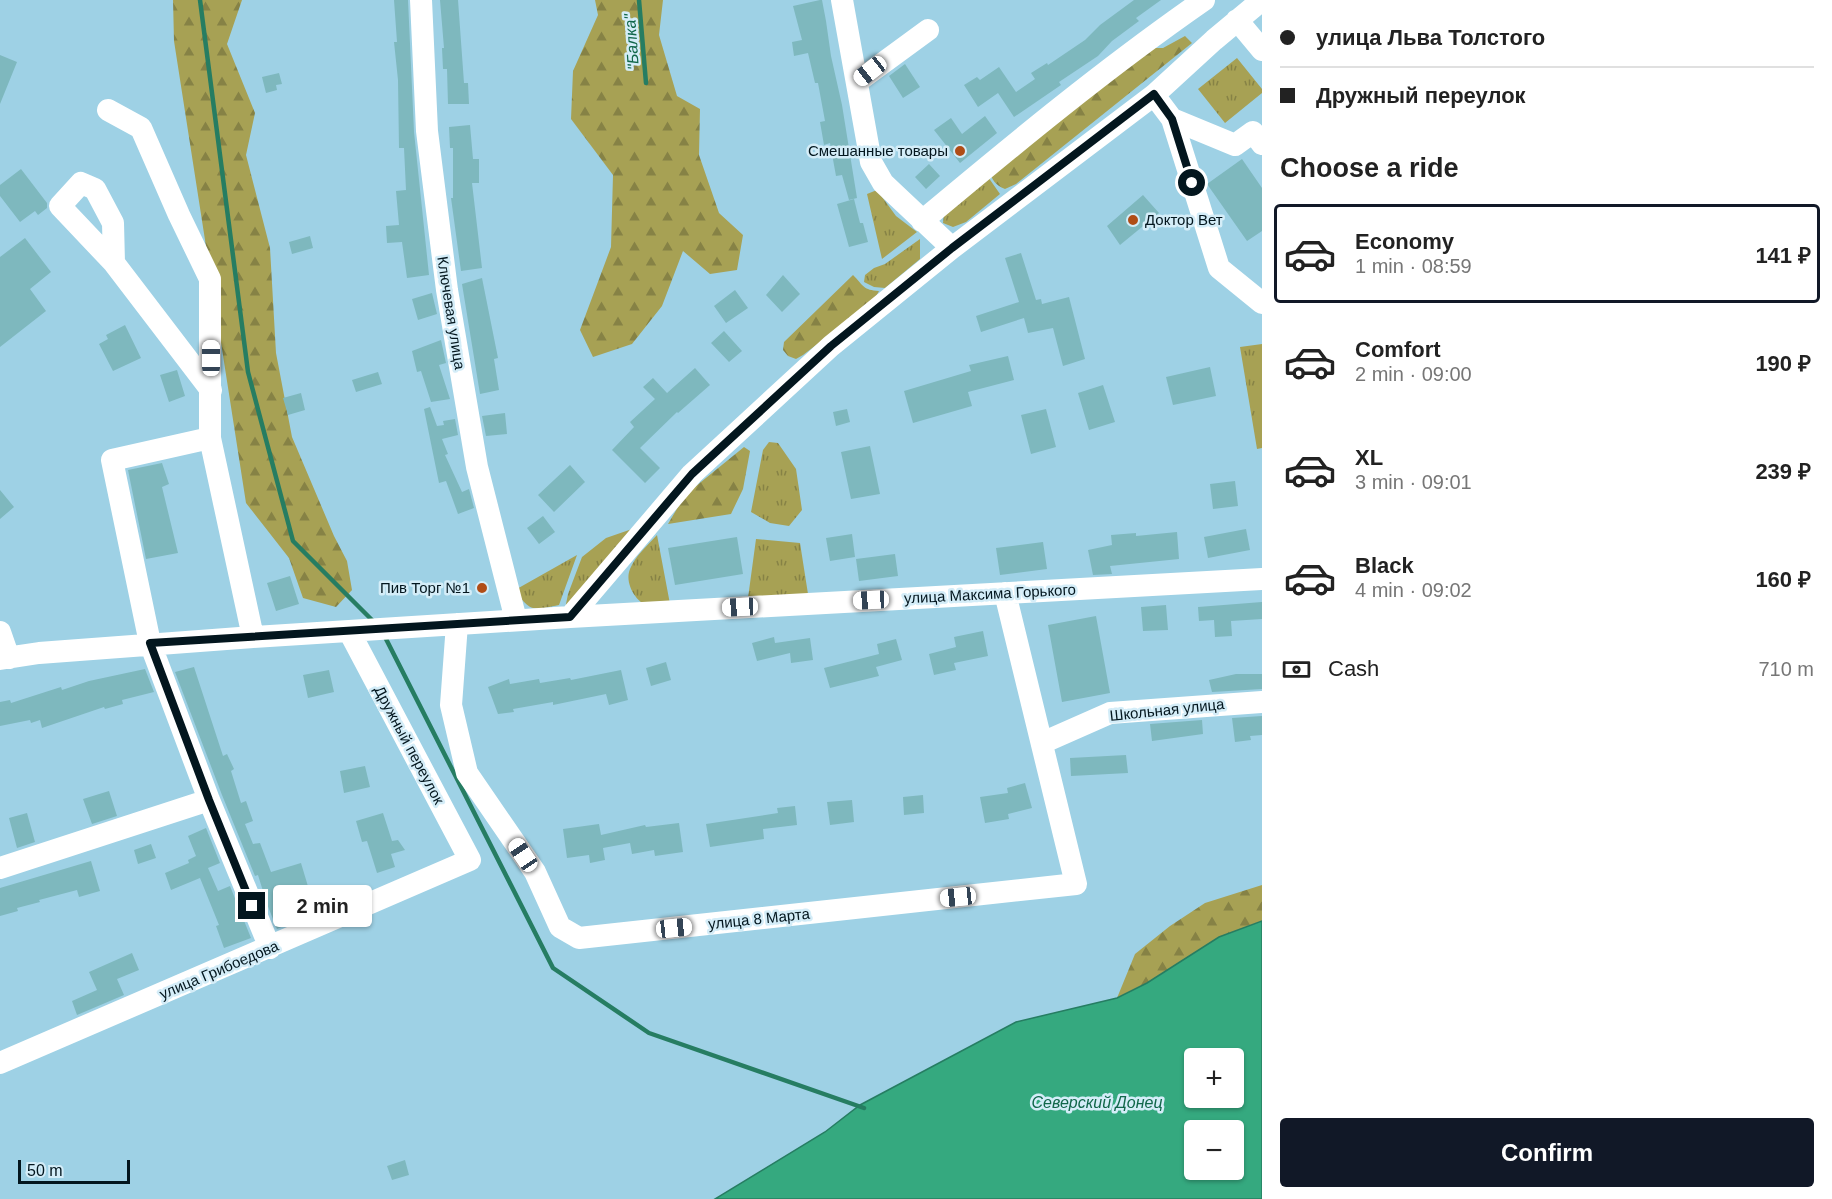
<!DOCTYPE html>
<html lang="en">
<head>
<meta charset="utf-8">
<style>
	:root { --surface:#fff; --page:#f6f6f6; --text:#222; --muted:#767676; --line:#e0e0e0; --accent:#111827 }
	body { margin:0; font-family:Arial,sans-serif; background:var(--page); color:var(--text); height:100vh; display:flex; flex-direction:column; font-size:22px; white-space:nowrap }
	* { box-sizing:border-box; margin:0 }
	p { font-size:20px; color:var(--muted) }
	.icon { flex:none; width:33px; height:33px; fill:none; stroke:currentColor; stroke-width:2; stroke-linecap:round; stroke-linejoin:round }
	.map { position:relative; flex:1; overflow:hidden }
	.side { display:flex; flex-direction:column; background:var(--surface); width:570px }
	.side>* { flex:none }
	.top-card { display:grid; align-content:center; height:132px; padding:0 18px; background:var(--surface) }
	.controls { position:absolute; left:1184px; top:1048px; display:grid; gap:12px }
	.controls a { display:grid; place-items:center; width:60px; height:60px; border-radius:6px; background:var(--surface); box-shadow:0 2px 4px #0004; font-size:30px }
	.scale { position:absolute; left:18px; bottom:15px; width:112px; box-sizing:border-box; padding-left:6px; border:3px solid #03161e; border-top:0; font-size:16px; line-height:21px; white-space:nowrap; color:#03161e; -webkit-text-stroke:4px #d4edf8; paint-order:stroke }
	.end { position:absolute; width:27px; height:27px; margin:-14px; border:8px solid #03161e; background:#fff; box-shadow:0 0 0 3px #fff }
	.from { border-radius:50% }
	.bubble { position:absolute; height:42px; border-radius:6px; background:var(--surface); box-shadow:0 2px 4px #0004; font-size:20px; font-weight:700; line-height:42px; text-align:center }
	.car { position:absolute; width:18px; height:36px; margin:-18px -9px; border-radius:8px; box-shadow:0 0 4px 2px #0007; background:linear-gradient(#fff 24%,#345 0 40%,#fff 0 76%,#345 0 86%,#fff 0) }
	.top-card b { display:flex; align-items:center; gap:21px; height:57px; font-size:22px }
	.top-card b+b { border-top:2px solid var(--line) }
	.top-card i { width:15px; height:15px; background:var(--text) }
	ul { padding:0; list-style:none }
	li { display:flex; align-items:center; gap:18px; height:99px; margin:0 12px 9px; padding:0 6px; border:3px solid transparent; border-radius:6px }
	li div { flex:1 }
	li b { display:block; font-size:22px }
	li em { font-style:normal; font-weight:700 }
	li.active { border-color:var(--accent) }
	li>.icon { width:54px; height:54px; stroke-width:1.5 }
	h2 { padding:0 18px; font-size:27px; line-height:72px }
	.pay { display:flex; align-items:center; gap:15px; height:66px; padding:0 18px; font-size:22px }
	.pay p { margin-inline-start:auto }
	.action { display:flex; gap:12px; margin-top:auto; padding:12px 18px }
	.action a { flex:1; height:69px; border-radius:6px; background:var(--accent); color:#fff; font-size:24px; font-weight:700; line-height:69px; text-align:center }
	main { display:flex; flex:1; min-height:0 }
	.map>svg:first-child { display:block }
	.grass { fill:url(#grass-tufts) }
	.forest { fill:url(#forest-firs) }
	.water { fill:#35a97f; stroke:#267d62; stroke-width:1.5; fill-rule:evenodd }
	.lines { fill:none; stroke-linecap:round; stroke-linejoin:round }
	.stream { stroke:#267d62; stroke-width:4.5 }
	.building { fill:#7eb8be }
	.minor { stroke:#fff; stroke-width:22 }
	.route { stroke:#03161e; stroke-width:8 }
	.poi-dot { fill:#b04d16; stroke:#d4edf8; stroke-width:2 }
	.labels { text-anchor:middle; stroke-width:5; stroke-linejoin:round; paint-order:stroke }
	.poi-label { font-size:15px; fill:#03161e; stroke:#d4edf8; text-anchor:end }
	.street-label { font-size:15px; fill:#03161e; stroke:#d4edf8 }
	.water-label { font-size:16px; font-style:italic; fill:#11674a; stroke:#d4edf8 }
</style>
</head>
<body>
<main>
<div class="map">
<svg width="1262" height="1199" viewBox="0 0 1262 1199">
	<defs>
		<pattern id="grass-tufts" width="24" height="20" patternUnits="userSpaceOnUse" patternTransform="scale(1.5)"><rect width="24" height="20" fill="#a7a154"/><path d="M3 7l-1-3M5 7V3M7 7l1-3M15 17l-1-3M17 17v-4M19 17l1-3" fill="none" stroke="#868245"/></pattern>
		<pattern id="forest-firs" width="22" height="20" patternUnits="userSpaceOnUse" patternTransform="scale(1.5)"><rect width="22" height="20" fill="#a7a154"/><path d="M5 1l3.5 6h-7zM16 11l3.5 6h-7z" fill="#868245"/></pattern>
	</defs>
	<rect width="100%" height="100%" fill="#9ed1e5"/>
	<path class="grass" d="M 1237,58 L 1262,89 L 1262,93 L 1225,123 L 1198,89 Z
		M 986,174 L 1000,194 L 966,222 L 953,227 L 943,223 L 944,213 Z
		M 877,190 L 896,216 L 917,232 L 882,259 L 867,194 Z
		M 920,239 L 920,259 L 885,288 L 874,287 L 864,282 L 865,275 L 874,268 L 885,264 Z
		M 1262,344 L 1262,448 L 1257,449 L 1240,347 Z
		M 769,442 L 778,443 L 796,469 L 802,510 L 789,526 L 770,523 L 751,512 L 763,450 Z
		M 632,529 L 568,611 L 566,604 L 568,594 L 582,557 L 606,538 Z
		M 657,535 L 670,604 C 664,605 656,608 651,607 C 636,604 624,583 630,569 C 636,555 647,546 657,535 Z
		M 756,539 L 800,543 L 808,594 L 748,598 Z
		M 577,555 L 559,605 C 534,610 530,613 515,590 Z"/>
	<path class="forest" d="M 173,0 L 242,0 L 227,44 L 255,113 L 246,155 L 270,248 L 276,353 L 292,437 L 334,536 L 347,561 L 352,590 L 336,607 L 303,598 L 289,558 L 246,503 L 174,41 Z
		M 595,0 L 663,0 L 659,35 L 677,96 L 700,109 L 699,155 L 719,213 L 743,235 L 737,270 L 710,274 L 683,251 L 662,306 L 632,344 L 593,357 L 580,330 L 611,247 L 613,175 L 571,119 L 573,71 L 598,15 Z
		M 1185,36 L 1192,43 L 1016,184 L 1005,189 C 995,185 992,180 989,170 L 1147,48 L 1163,48 Z
		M 853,275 C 864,286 863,290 879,291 L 873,302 L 803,355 L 796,359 L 788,356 L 783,350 L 784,342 Z
		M 744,447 L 750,451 L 743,489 L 731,514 L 668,524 L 685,495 Z
		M 1262,885 L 1262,921 L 1248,926 L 1147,983 L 1117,998 L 1135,954 L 1170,926 L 1205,903 Z"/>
	<path class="water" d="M 1262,921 L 1262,1199 L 715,1199 L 825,1132 L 860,1105 L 1016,1022 L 1117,998 L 1147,983 L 1219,937 ZM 1194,1059 L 1233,1059 L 1233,1098 L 1194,1098 ZM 1194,1131 L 1233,1131 L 1233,1170 L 1194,1170 Z"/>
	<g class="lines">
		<path class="stream" d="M 200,0 L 248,372 L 293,541 L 373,621
			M 639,0 L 646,83
			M 384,635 L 553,968 L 649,1033 L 864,1108"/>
	</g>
	<path class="building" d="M 394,0 L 408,0 L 414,132 L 429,275 L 407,278 L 402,242 L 387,243 L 386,226 L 399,225 L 396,191 L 406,190 L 404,148 L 399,148 L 398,80 L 394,42 L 397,42 Z
		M 440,0 L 458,0 L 464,83 L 468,83 L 469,104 L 448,104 L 447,69 L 443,69 L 442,48 L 444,48 Z
		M 820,0 L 822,0 L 826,21 L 831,56 L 842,105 L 857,198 L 849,200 L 842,175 L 836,176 L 830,143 L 824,145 L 820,122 L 825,121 L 818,83 L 815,83 L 808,53 L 794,56 L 792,42 L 802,40 L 793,6 Z
		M 1134,0 L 1161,0 L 1136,18 L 1139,21 L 1112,41 L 1098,56 L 1059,82 L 1061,85 L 1014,117 L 998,93 L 978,107 L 964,85 L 977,77 L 980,80 L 999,67 L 1016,92 L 1035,79 L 1031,73 L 1047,63 L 1048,65 L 1085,40 L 1100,25 Z
		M 0,55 L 17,62 L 0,104 Z
		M 905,64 L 920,87 L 903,98 L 889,76 Z
		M 279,73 L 282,84 L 276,85 L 277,90 L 266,93 L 262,77 Z
		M 985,116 L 997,133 L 960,163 L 934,130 L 951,118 L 962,134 Z
		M 470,125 L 473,159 L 479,159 L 479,183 L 472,183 L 482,268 L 461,271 L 451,198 L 453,198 L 453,148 L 450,148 L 449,127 Z
		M 1242,159 L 1262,188 L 1262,231 L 1247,241 L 1207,184 Z
		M 929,164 L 940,176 L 926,189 L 915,177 Z
		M 21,169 L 47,203 L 47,208 L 38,215 L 35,211 L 20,222 L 0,196 L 0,185 Z
		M 1143,195 L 1159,213 L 1120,245 L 1107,226 Z
		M 854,199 L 860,223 L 863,223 L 868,242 L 849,247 L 837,204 Z
		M 310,236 L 313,248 L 292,254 L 289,242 Z
		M 25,238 L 51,272 L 30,289 L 46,311 L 0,347 L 0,257 Z
		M 1021,253 L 1036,300 L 1041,299 L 1042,304 L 1069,297 L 1085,359 L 1063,366 L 1053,328 L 1028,333 L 1024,318 L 981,332 L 976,316 L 1019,302 L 1005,258 Z
		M 783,275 L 800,294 L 782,312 L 766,295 Z
		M 482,278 L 498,358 L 494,359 L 499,390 L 480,394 L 462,284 Z
		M 735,290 L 748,308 L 726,323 L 714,306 Z
		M 432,293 L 437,314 L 418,320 L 412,299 Z
		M 125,325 L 141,358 L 113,371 L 99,344 L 108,339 L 106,335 Z
		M 724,331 L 742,351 L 729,362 L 711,343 Z
		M 441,340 L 446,363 L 439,365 L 450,399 L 431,402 L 421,371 L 417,372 L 412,351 Z
		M 1008,356 L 1014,380 L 968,392 L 972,406 L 913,423 L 904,391 L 971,371 L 969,365 Z
		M 1210,367 L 1216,396 L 1173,405 L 1166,377 Z
		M 695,368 L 710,385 L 678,413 L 677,412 L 640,448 L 660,468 L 645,483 L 612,450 L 634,427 L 630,422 L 655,399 L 643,387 L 653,378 L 667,393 Z
		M 177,370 L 185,396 L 169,402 L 160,375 Z
		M 378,372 L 382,384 L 356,392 L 352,380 Z
		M 1103,385 L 1115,422 L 1089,430 L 1078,393 Z
		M 301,393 L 305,410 L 288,415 L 283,398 Z
		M 430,407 L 437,426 L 444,425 L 443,421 L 455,419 L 458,435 L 442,439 L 448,454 L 445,455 L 462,492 L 469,489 L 474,508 L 458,514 L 446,481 L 439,483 L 424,409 Z
		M 847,409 L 850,422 L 836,426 L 833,412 Z
		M 1046,409 L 1056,447 L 1031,454 L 1021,415 Z
		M 505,413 L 507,434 L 486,436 L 482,416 Z
		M 870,446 L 880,494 L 851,499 L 841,452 Z
		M 162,463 L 169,484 L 162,487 L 178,553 L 146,559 L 128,470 Z
		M 570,465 L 585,482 L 554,512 L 538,495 Z
		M 1235,481 L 1238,506 L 1213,509 L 1210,484 Z
		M 0,490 L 14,507 L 0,519 Z
		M 543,516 L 555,532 L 539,544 L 527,528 Z
		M 1246,529 L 1250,550 L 1208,558 L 1204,537 Z
		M 1177,532 L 1179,559 L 1110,566 L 1112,574 L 1093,575 L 1088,550 L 1112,545 L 1111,535 L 1136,533 L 1136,536 Z
		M 852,534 L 855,557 L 830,561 L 826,538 Z
		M 737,537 L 743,574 L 675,585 L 668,548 Z
		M 1043,542 L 1047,569 L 1000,575 L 996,548 Z
		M 895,554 L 898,576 L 859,581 L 856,559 Z
		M 290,576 L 299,604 L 276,611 L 267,583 Z
		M 1262,602 L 1262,619 L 1231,621 L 1232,636 L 1215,637 L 1214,620 L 1199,621 L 1198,607 Z
		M 1166,605 L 1168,630 L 1143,631 L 1141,607 Z
		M 1096,616 L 1110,693 L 1062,702 L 1048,625 Z
		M 983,631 L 988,656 L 954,663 L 956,670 L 934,675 L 929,654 L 956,647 L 954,637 Z
		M 774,637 L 775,643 L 810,638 L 813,660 L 791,663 L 790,653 L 757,661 L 752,643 Z
		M 896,639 L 902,660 L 876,667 L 879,676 L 830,688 L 824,668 L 879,654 L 877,644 Z
		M 666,662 L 671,680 L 651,686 L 646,668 Z
		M 194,667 L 223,756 L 227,754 L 234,769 L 231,771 L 241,803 L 246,801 L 253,821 L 245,824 L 253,844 L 260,843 L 271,872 L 301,863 L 310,893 L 286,900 L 294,921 L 277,929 L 267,904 L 258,875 L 255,876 L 222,795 L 175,672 Z
		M 145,669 L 154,692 L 122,700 L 123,704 L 105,709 L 104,707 L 42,728 L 40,720 L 31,723 L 30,720 L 0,726 L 0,702 L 10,700 L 11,703 L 61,687 L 62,690 L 89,681 Z
		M 329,670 L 334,692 L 308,698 L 303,675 Z
		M 621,670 L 628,700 L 609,705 L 606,694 L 553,705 L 553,702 L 513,709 L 514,712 L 498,714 L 488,687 L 509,679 L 510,684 L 539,679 L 540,683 L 570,678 L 571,680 Z
		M 1236,674 L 1262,674 L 1262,689 L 1212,692 L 1209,680 Z
		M 1262,716 L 1262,735 L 1250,736 L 1251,740 L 1235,742 L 1232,718 Z
		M 1202,720 L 1203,734 L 1152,741 L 1150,724 Z
		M 1126,755 L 1128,773 L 1071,776 L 1070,758 Z
		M 365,766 L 370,787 L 344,793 L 340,771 Z
		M 1025,783 L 1032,808 L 1008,814 L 1009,819 L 985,823 L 980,797 L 1008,793 L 1007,788 Z
		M 109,791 L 117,816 L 92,824 L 83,799 Z
		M 923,795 L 924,813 L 904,815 L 903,797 Z
		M 852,800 L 854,822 L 830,825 L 827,802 Z
		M 795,806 L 797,825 L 763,829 L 764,839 L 710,847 L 706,824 L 778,813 L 777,808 Z
		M 27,813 L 35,842 L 17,848 L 9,818 Z
		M 383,813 L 392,841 L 398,840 L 405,850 L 391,854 L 395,867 L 377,873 L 367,841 L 362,842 L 356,821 Z
		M 679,823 L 683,852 L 655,856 L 654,850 L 632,854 L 630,843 L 603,848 L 605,860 L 590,863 L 589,855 L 567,858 L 563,829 L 599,824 L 601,835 L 645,825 L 646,827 Z
		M 206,828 L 220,863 L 208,868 L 218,891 L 230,886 L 251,938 L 224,948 L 216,926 L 219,925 L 200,878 L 171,890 L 165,873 L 189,863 L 188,860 L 196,856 L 188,836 Z
		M 151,844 L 156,858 L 138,864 L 134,850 Z
		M 91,861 L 100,891 L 79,897 L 77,890 L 39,900 L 40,902 L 17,908 L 18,911 L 0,916 L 0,888 Z
		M 132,953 L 139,970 L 117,979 L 124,995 L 77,1015 L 72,1001 L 97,990 L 89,972 Z
		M 405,1160 L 409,1175 L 392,1180 L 387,1166 Z"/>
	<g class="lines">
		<path class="minor" d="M 421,0 L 427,131 L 447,290 L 477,467 L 516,620
			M 842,0 L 871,162 L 883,183 L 952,248
			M 1237,20 L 1262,50
			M 857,82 L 928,30
			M 1154,95 L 1172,119 L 1219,268 L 1262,303
			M 108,110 L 141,128 L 179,215 L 210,279 L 210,438
			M 1172,119 L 1235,145 L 1253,132 L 1262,144
			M 922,221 C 1014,144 1106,68 1204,0
			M 114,263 L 113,223 L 95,189 L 81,183 L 60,206 L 114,263 L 211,390
			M 570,617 L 692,474 L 831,346 L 952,248 L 1154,95 L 1214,40 L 1262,0
			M 457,624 L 451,705 L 467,773 L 535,872 L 560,927 L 579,938 L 1076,884 L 1005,593
			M 0,632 L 9,658
			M 253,637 L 210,438 L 112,460 L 150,643 L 209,800 L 270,948
			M 0,659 L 39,653 L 253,637 L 570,617 L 1262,579
			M 1042,743 L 1110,713 L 1262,702
			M 0,868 L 209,800
			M 0,1063 L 470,860 L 349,631"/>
	</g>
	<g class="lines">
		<path class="route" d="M 252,906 L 209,800 L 150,643 L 570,617 L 692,474 L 831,346 L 952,248 L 1154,94 L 1172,119 L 1192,183"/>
	</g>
	<g class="poi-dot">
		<circle cx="960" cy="151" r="6"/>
		<circle cx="1133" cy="220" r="6"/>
		<circle cx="482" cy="588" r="6"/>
	</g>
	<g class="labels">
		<g class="poi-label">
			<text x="948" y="156">Смешанные товары</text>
			<text x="1145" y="225" text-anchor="start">Доктор Вет</text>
			<text x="470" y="593">Пив Торг №1</text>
		</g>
		<g class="street-label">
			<text transform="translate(451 313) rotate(81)" y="5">Ключевая улица</text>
			<text transform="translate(990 594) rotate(-3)" y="5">улица Максима Горького</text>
			<text transform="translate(1167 710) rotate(-6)" y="5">Школьная улица</text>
			<text transform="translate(409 745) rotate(62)" y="5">Дружный переулок</text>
			<text transform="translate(759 919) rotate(-6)" y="5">улица 8 Марта</text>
			<text transform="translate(219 970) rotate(-23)" y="5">улица Грибоедова</text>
		</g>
		<g class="water-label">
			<text transform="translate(631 42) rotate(-94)" y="6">"Балка"</text>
			<text x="1097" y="1108">Северский Донец</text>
		</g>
	</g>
</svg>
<div class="controls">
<a>+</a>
<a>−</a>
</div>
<div class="scale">50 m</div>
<i class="end from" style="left:1192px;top:183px"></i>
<i class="end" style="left:252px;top:906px"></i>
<div class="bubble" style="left:273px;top:885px;width:99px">2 min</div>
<i class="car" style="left:870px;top:71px;rotate:232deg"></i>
<i class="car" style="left:211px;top:358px;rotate:0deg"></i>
<i class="car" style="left:871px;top:600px;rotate:267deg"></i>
<i class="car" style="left:740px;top:607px;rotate:267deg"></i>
<i class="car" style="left:523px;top:855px;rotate:326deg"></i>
<i class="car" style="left:958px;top:897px;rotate:264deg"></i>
<i class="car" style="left:674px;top:928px;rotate:84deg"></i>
</div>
<section class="side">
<div class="top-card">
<b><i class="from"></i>улица Льва Толстого</b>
<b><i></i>Дружный переулок</b>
</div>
<h2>Choose a ride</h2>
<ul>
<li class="active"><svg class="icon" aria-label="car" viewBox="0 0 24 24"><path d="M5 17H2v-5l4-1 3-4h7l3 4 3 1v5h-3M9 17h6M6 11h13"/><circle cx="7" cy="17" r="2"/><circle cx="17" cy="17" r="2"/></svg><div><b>Economy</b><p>1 min · 08:59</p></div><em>141 ₽</em></li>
<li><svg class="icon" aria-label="car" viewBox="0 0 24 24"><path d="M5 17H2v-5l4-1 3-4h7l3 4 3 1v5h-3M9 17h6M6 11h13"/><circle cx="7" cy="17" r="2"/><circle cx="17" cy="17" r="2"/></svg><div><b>Comfort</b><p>2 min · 09:00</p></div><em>190 ₽</em></li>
<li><svg class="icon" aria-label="car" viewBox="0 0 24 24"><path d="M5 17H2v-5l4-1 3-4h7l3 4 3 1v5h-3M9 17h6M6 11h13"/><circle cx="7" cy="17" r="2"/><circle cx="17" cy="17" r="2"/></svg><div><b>XL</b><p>3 min · 09:01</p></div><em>239 ₽</em></li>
<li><svg class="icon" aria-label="car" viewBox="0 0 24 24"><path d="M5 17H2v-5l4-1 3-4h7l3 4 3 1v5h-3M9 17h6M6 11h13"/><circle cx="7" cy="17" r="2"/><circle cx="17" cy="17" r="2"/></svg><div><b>Black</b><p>4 min · 09:02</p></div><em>160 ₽</em></li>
</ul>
<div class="pay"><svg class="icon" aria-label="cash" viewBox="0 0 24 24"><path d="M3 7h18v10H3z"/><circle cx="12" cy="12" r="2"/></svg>Cash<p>710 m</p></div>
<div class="action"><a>Confirm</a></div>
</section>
</main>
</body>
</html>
